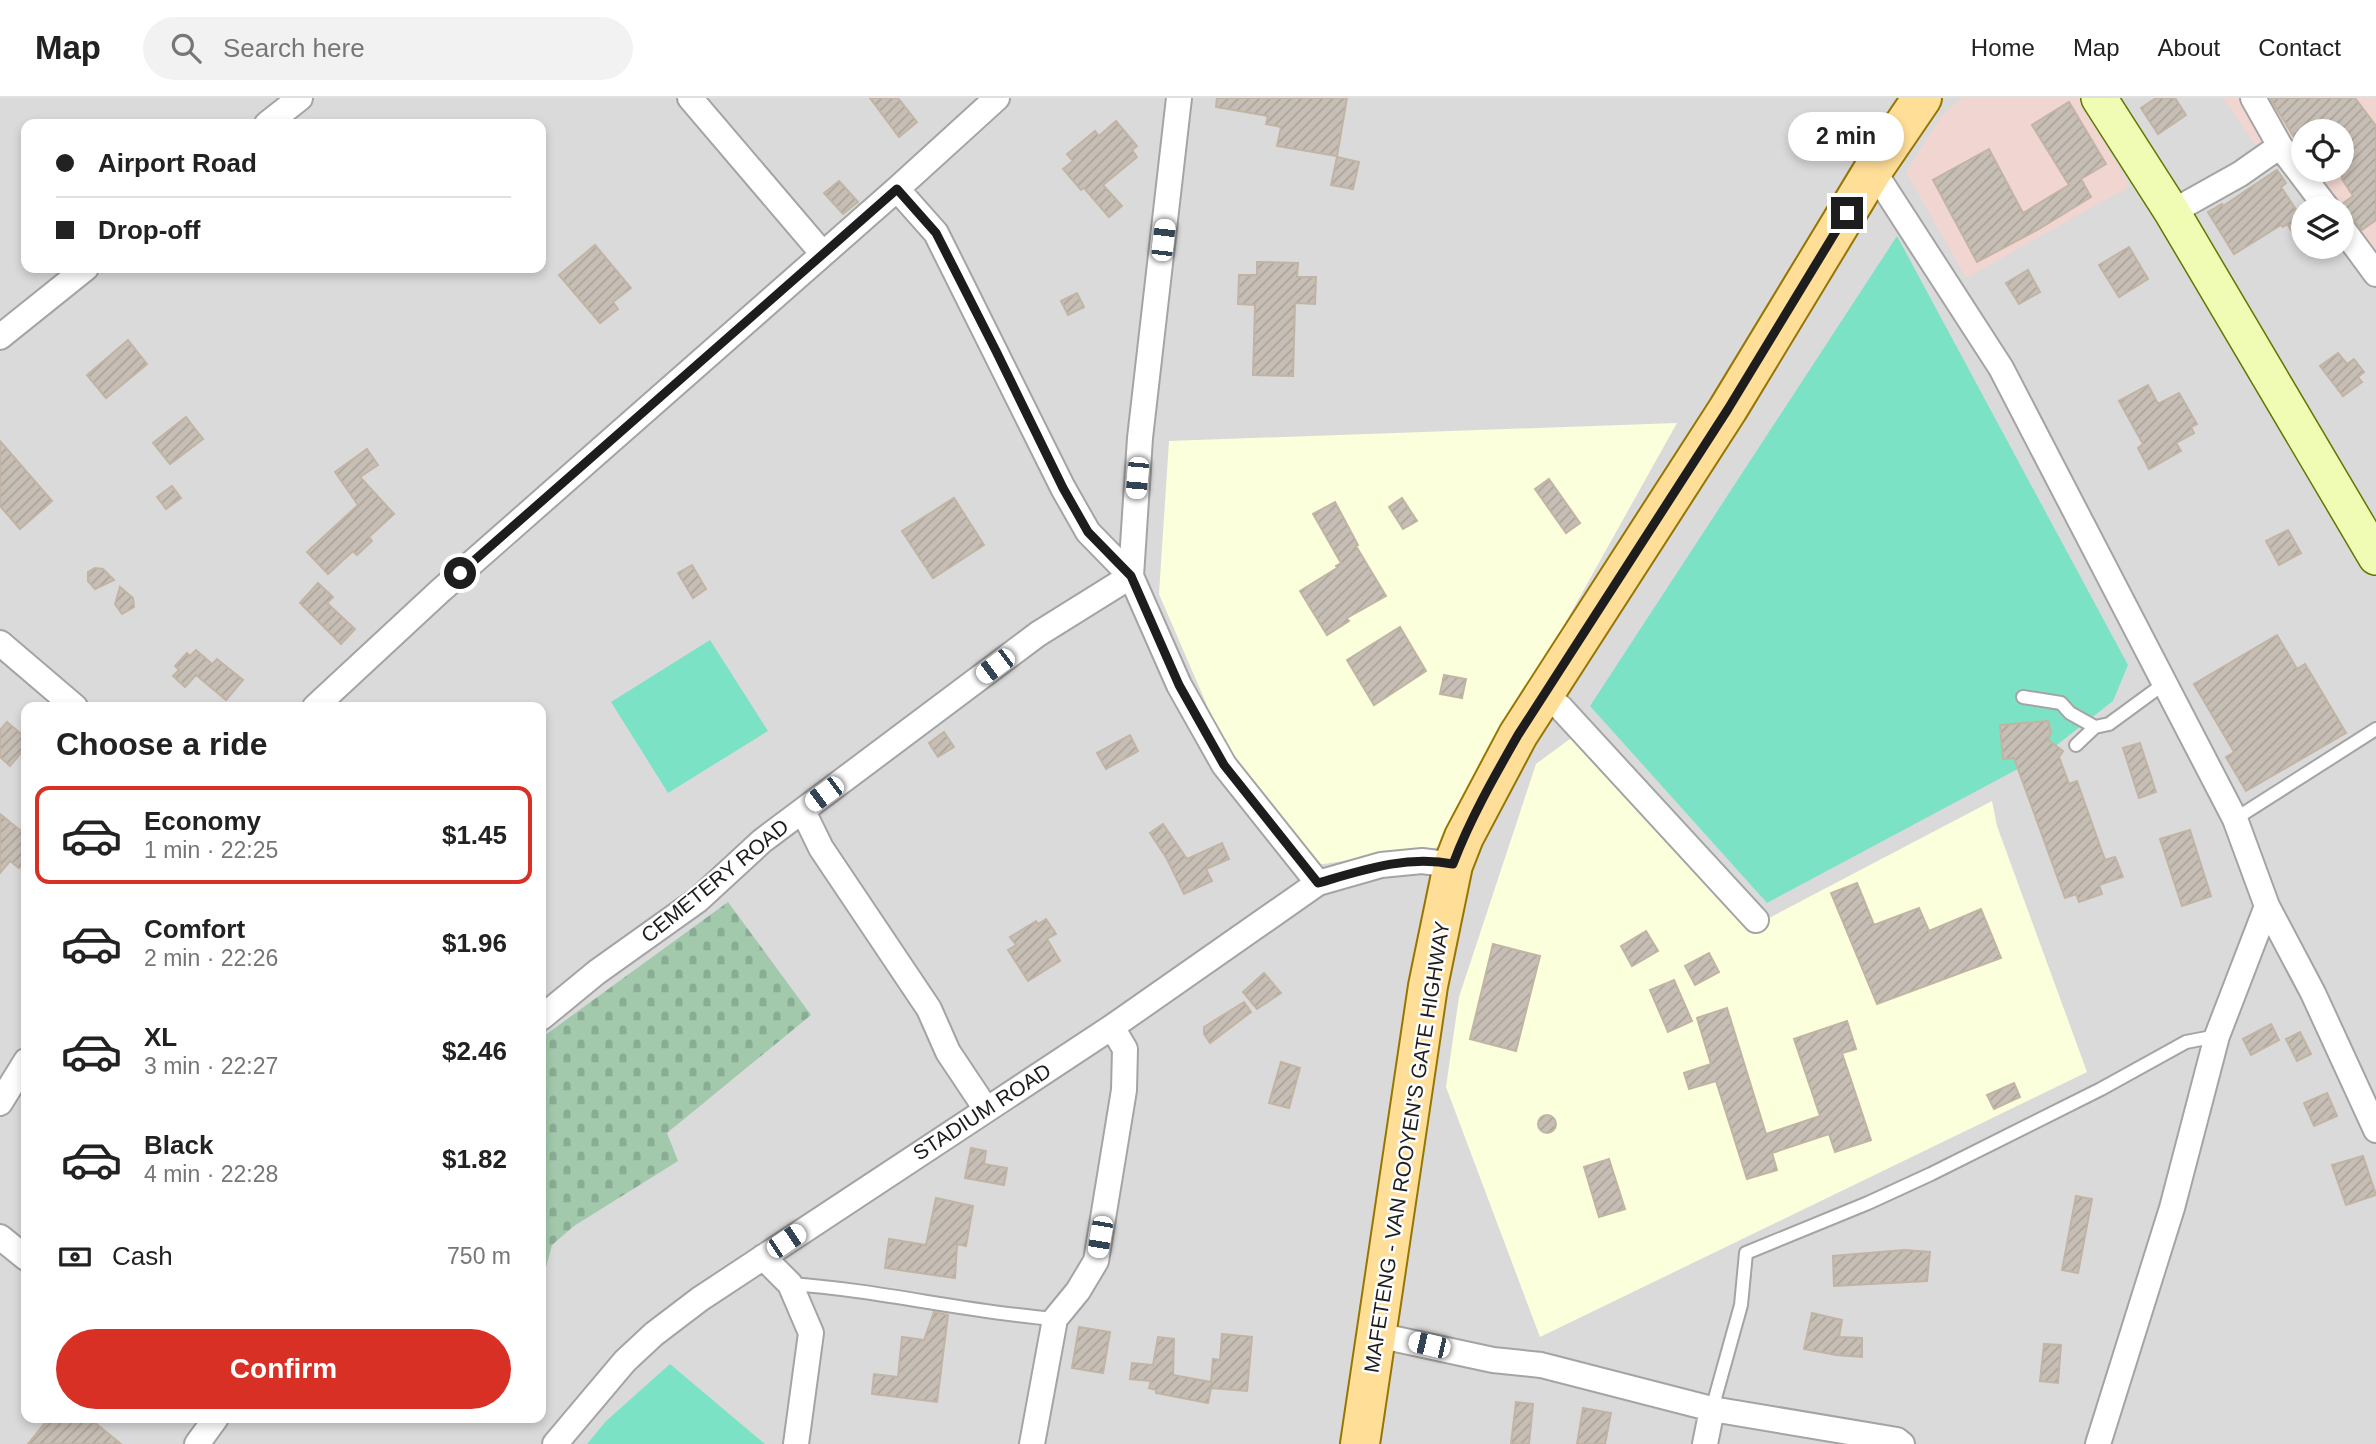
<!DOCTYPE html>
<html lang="en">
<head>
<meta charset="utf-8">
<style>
	:root { --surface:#fff; --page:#f2f2f2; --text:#222; --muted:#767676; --line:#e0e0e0; --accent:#d93025 }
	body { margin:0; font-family:Helvetica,sans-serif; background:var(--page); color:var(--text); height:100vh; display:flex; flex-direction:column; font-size:26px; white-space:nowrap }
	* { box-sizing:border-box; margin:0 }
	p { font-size:23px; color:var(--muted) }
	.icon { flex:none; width:38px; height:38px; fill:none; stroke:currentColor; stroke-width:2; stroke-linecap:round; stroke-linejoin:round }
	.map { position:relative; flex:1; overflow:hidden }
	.details { position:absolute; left:21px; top:604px; width:525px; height:721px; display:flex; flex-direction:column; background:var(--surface); border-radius:14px; box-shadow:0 4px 10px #0003 }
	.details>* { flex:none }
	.top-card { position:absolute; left:21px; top:21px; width:525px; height:154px; border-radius:14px; box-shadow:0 4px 10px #0003; display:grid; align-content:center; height:154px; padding:0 35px; background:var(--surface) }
	.fabs { position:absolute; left:2291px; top:21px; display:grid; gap:14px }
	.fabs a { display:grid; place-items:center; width:63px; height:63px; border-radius:50%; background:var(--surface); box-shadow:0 4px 10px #0003; font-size:35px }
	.end { position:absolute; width:32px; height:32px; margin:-16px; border:9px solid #1d1d1d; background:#fff; box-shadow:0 0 0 4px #fff }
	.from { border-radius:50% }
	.bubble { position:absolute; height:49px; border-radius:24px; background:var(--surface); box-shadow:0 4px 10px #0003; font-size:23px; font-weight:700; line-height:49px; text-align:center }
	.car { position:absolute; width:21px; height:42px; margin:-21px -10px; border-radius:9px; box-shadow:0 0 5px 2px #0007; background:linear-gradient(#fff 24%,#345 0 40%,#fff 0 76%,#345 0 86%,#fff 0) }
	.top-card b { display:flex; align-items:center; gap:24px; height:66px; font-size:26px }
	.top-card b+b { border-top:2px solid var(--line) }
	.top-card i { width:18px; height:18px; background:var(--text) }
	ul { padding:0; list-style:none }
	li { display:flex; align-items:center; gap:21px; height:98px; margin:0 14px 10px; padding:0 21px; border:4px solid transparent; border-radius:14px }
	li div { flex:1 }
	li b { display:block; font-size:26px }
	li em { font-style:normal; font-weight:700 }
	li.selected { border-color:var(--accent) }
	li>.icon { width:63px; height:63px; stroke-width:1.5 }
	h2 { padding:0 35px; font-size:32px; line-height:84px }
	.pay { display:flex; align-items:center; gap:18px; height:77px; padding:0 35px; font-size:26px }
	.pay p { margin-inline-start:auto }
	.primary-button { display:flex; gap:14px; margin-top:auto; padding:14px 35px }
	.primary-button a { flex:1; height:80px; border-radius:42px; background:var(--accent); color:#fff; font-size:28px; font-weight:700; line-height:80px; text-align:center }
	header { display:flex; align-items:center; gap:42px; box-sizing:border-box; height:98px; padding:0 35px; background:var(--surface); border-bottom:2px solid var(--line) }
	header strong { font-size:33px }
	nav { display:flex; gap:38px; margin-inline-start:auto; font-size:24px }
	.search { width:490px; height:63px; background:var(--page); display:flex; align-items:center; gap:18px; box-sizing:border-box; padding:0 24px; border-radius:38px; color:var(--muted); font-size:26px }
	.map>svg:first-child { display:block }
	.residential { fill:#dbdada; fill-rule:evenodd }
	.commercial { fill:#f1d5d0; fill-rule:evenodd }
	.education { fill:#fbffdb }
	.cemetery { fill:url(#cemetery-stones) }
	.pitch { fill:#7ce2c6 }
	.building { fill:url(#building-hatch); stroke:#c1b4a4; stroke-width:2 }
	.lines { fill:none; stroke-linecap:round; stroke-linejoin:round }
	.lane-casing { stroke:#a4a4a4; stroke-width:16 }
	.street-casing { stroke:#a4a4a4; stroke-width:28 }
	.secondary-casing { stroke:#5e7800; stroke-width:38 }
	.primary-casing { stroke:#967500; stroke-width:42 }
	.lane { stroke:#fff; stroke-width:12 }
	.street { stroke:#fff; stroke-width:24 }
	.secondary { stroke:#f0fcb3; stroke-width:35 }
	.primary { stroke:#ffde97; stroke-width:38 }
	.route { stroke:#1d1d1d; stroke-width:9 }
	.labels { text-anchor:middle; stroke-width:5; stroke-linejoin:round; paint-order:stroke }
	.street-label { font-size:21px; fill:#1d1d1d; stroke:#fff }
</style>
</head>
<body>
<header>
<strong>Map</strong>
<div class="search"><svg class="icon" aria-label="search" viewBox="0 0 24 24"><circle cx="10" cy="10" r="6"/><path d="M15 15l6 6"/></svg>Search here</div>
<nav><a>Home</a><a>Map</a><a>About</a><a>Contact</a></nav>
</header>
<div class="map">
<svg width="2376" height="1346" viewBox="0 0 2376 1346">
	<defs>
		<pattern id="cemetery-stones" width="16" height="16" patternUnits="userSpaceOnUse" patternTransform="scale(1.75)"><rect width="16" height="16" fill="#a2c9ac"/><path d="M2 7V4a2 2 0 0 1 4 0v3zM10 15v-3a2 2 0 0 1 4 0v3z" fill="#8bac94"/></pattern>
		<pattern id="building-hatch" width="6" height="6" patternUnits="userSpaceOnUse" patternTransform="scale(1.75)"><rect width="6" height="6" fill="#c7bfb5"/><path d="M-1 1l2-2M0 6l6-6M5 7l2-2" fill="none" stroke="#aaa49b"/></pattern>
	</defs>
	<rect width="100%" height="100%" fill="#efece2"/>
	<path class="residential" d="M 0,0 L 2376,0 L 2376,1346 L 0,1346 ZM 26,26 L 541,26 L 541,170 L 26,170 ZM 2303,33 L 2342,33 L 2342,72 L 2303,72 ZM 2303,110 L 2342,110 L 2342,149 L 2303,149 ZM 26,609 L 541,609 L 541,1320 L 26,1320 Z"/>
	<path class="commercial" d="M 1962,0 L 2079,0 L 2130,88 L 1966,180 L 1906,74 L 1943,16 Z
		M 2223,0 L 2376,0 L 2376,160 L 2356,173 L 2338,149 L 2342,149 L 2342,110 L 2311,110 L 2275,61 L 2268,65 ZM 2303,33 L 2342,33 L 2342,72 L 2303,72 Z"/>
	<path class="education" d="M 1677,325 L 1440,749 L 1316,767 L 1228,656 L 1159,496 L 1169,343 Z
		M 1574,638 L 1752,829 L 1992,703 L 1997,728 L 2087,974 L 1540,1239 L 1446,989 L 1459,899 L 1536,666 Z"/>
	<path class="cemetery" d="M 728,804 L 811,917 L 667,1035 L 678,1063 L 574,1128 L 552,1147 L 545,1173 L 541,1175 L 541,940 Z"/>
	<path class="pitch" d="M 1897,138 L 2128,567 L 2113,603 L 2044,657 L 1767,805 L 1590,608 Z
		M 710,542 L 768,633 L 668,695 L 611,604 Z
		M 670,1266 L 765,1346 L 587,1346 L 606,1323 Z"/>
	<path class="building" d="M 870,0 L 898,0 L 917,24 L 899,39 Z
		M 1217,0 L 1347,0 L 1337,58 L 1277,48 L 1281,29 L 1266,26 L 1268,18 L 1216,9 Z
		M 2156,0 L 2175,0 L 2186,17 L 2158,36 L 2141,10 Z
		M 2270,0 L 2355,0 L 2376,28 L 2376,122 L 2362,132 L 2342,106 L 2353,98 L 2342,81 L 2342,33 L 2306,33 L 2303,29 L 2303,54 Z
		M 2069,4 L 2106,66 L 2081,81 L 2091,99 L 2039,131 L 1977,164 L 1933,82 L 1989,51 L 2023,115 L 2069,87 L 2032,27 Z
		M 1116,23 L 1137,48 L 1132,52 L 1137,59 L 1103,87 L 1122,108 L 1109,119 L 1084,90 L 1081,92 L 1063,71 L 1073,63 L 1067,56 L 1095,33 L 1099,38 Z
		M 1337,59 L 1359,64 L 1353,91 L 1331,87 Z
		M 2277,72 L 2286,85 L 2281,89 L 2303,122 L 2303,151 L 2287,126 L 2283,129 L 2281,127 L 2234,156 L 2208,114 L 2222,106 L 2223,108 Z
		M 839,83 L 858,104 L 843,116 L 824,95 Z
		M 595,147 L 631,190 L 613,204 L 618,211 L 600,225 L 559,177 Z
		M 2129,149 L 2148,181 L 2119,199 L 2099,167 Z
		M 1257,164 L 1298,165 L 1297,179 L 1316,179 L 1315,206 L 1295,205 L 1293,278 L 1253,277 L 1255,207 L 1238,206 L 1239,177 L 1257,177 Z
		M 2028,172 L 2040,194 L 2019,206 L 2006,185 Z
		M 1077,195 L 1084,209 L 1068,217 L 1061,203 Z
		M 128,242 L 147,266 L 106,300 L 87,277 Z
		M 2338,255 L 2347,266 L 2354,261 L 2364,274 L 2358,279 L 2362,284 L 2343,298 L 2320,268 Z
		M 2148,287 L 2158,306 L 2179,295 L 2197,326 L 2191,329 L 2194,335 L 2176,345 L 2181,353 L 2149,371 L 2138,350 L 2143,346 L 2119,303 Z
		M 186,319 L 203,341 L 170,366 L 153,345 Z
		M 0,343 L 52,403 L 20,431 L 0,408 Z
		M 367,351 L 378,367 L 360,379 L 394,416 L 369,439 L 372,443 L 357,457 L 353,453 L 328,476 L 307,454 L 358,407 L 335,374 Z
		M 1549,381 L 1580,425 L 1566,435 L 1535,391 Z
		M 172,388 L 181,400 L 166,411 L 157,399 Z
		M 954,400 L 984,447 L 933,480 L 902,433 Z
		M 1402,400 L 1417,423 L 1403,431 L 1389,409 Z
		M 1335,404 L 1358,447 L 1356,448 L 1386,498 L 1347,520 L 1349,523 L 1327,537 L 1300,493 L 1337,470 L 1336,468 L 1341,465 L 1313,416 Z
		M 2288,432 L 2301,455 L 2279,467 L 2266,443 Z
		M 692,467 L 706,491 L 693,500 L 678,475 Z
		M 95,470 L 103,471 L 114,482 L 95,491 L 88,483 L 88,474 Z
		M 318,485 L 333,499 L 327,505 L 355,531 L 341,546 L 300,505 Z
		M 120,489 L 133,500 L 134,509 L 122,516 L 115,506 Z
		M 1400,529 L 1426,573 L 1374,607 L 1347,562 Z
		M 2277,537 L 2297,571 L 2305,566 L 2346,635 L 2246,693 L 2226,659 L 2234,654 L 2194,586 Z
		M 196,552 L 212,566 L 217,561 L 243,582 L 226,602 L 196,577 L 185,589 L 173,578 L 179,572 L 175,568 L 187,555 L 190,558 Z
		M 1444,577 L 1466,581 L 1462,600 L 1440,596 Z
		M 2048,623 L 2051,634 L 2048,642 L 2063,653 L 2059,659 L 2069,686 L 2077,683 L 2105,762 L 2115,759 L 2123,779 L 2099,787 L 2102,796 L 2079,804 L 2076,796 L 2065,800 L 2014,660 L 2003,661 L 2000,627 Z
		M 7,624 L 26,640 L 26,649 L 10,668 L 0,659 L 0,632 Z
		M 944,634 L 954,649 L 938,659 L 929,645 Z
		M 1130,637 L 1138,653 L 1106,671 L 1097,655 Z
		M 2140,645 L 2156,694 L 2139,700 L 2123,650 Z
		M 0,716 L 26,737 L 26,761 L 19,770 L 10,763 L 0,775 Z
		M 1163,726 L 1187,761 L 1222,745 L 1229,761 L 1206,771 L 1212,783 L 1184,796 L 1167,761 L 1150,735 Z
		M 2190,732 L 2211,798 L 2182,808 L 2160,741 Z
		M 1857,785 L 1874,827 L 1919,810 L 1929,833 L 1981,811 L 2001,860 L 1877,906 L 1831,795 Z
		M 1046,821 L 1056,836 L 1047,841 L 1060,863 L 1028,883 L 1008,852 L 1016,847 L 1010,839 L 1036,823 L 1038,826 Z
		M 1646,833 L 1658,853 L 1632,868 L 1621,848 Z
		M 1493,846 L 1540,858 L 1516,953 L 1470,941 Z
		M 1709,855 L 1719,874 L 1695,887 L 1685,868 Z
		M 1264,875 L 1281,895 L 1257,911 L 1243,894 Z
		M 1674,882 L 1692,923 L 1668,934 L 1650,892 Z
		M 1244,904 L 1251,914 L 1210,945 L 1204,936 L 1204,929 Z
		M 1727,910 L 1766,1036 L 1820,1018 L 1794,941 L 1847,923 L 1856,951 L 1842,955 L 1871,1042 L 1835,1054 L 1829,1036 L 1772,1055 L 1777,1072 L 1747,1081 L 1716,983 L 1689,991 L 1684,975 L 1711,966 L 1697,920 Z
		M 2271,926 L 2279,942 L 2251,957 L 2243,941 Z
		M 2300,934 L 2311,956 L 2297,963 L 2286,941 Z
		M 1281,964 L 1300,970 L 1289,1010 L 1269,1005 Z
		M 2014,985 L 2020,999 L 1994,1011 L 1987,997 Z
		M 2327,995 L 2337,1018 L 2314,1028 L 2304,1005 Z
		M1538 1026a9 9 0 1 1 18 0a9 9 0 1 1-18 0Z
		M 971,1050 L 986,1053 L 984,1066 L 1007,1070 L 1004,1087 L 965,1080 Z
		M 2363,1058 L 2376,1097 L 2346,1107 L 2332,1067 Z
		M 1609,1061 L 1625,1111 L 1599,1119 L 1584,1069 Z
		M 2076,1098 L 2092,1101 L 2078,1175 L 2062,1172 Z
		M 936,1100 L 973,1108 L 966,1148 L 957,1146 L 955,1180 L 885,1170 L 889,1141 L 926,1147 Z
		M 1904,1152 L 1930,1154 L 1927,1183 L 1834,1188 L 1833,1158 Z
		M 934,1214 L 948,1217 L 937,1304 L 872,1296 L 874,1276 L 898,1279 L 902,1239 L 924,1242 Z
		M 1812,1215 L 1842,1222 L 1839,1239 L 1862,1240 L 1862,1259 L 1836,1257 L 1804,1251 Z
		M 1079,1229 L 1110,1234 L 1103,1275 L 1072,1270 Z
		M 1222,1236 L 1252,1239 L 1247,1293 L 1211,1290 L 1208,1305 L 1156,1295 L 1156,1292 L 1149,1290 L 1151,1283 L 1130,1281 L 1132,1265 L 1153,1267 L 1158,1239 L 1174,1241 L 1173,1277 L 1211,1284 L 1213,1261 L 1220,1262 Z
		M 2044,1246 L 2061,1247 L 2058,1285 L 2040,1283 Z
		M 1516,1304 L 1533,1306 L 1529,1346 L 1511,1346 Z
		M 1583,1310 L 1611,1315 L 1605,1346 L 1577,1346 Z
		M 49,1320 L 89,1320 L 121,1346 L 28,1346 Z"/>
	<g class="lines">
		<g class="lane-casing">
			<path id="lane" d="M 2023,599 L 2061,605 L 2070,615 L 2095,629
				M 2076,647 L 2095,629 L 2109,626 L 2165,585
				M 2235,721 L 2376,631
				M 790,1186 C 879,1192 966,1214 1055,1221
				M 1712,1311 L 1741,1207 L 1746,1155 L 1868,1105 L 1931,1076 L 2101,991 L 2186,944 L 2217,938"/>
		</g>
		<g class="street-casing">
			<path id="street" d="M 690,0 L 823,156
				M 1179,0 L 1140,340 L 1131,478 L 1179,587 L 1224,667 L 1318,785
				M 2253,0 L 2280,48 L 2327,110
				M 267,26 L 300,0
				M 1873,72 L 2001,270 L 2235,721 L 2267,808 L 2313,895 L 2376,1032
				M 897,91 L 936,135 L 1063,390 L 1088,434 L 1131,478
				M 2172,114 L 2240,76 L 2280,48
				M 2342,130 L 2376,176
				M 0,239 L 86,170
				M 0,545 L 75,609
				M 1544,598 L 1560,609 L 1756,822
				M 315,609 L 440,493 L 897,91 L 997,0
				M 803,713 L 821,750 L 929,911 L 948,954 L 986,1011
				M 541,920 L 597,874 L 698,802 L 762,743 L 1038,536 L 1131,478
				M 0,1005 L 26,963
				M 0,1139 L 26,1160
				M 763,1159 L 790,1186 L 811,1235 L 796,1346
				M 1377,1237 L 1493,1262 L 1541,1267 L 1712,1311 L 1897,1342 L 1902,1346
				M 197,1346 L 216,1320
				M 555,1346 L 625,1263 L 654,1236 L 700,1201 L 1112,929 L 1318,785 L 1381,767 L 1422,763 L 1453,767
				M 1032,1346 L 1055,1221 L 1078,1193 L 1096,1163 L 1124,992 L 1125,951 L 1112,929
				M 1705,1346 L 1712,1311
				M 2098,1346 L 2172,1110 L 2217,938 L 2267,808"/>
		</g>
		<g class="secondary-casing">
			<path id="secondary" d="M 2099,0 L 2172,114 L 2376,459"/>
		</g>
		<g class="primary-casing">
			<path id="primary" d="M 1360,1346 L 1428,888 L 1453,767 L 1464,739 L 1518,637 L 1728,311 L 1873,72 L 1922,0"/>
		</g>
		<use href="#lane" class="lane"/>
		<use href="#street" class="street"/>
		<use href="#secondary" class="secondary"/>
		<use href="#primary" class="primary"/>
	</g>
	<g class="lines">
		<path class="route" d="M 460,475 L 897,91 L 936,135 L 996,253 L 1063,390 L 1088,434 L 1131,478 L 1179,587 L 1224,667 L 1318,785 C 1363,772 1406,757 1453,766 C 1470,721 1494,679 1518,637 L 1728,311 L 1847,115"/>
	</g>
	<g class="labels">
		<g class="street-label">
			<text transform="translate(715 783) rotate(-39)" y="7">CEMETERY ROAD</text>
			<text transform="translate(982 1014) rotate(-33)" y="7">STADIUM ROAD</text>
			<text transform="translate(1407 1049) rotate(-81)" y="7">MAFETENG - VAN ROOYEN'S GATE HIGHWAY</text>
		</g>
	</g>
</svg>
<div class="fabs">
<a><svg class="icon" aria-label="locate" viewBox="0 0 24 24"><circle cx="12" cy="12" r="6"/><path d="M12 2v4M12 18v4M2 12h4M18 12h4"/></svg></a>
<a><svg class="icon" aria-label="layers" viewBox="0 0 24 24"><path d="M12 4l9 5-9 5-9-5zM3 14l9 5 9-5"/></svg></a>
</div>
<i class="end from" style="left:460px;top:475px"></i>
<i class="end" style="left:1847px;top:115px"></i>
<div class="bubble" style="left:1788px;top:14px;width:116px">2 min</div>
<i class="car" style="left:1163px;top:142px;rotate:7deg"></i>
<i class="car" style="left:1137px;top:380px;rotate:185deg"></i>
<i class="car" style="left:995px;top:568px;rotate:233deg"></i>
<i class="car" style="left:824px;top:696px;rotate:233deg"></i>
<i class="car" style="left:1100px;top:1139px;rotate:190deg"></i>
<i class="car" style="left:786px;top:1143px;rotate:56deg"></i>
<i class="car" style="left:1429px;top:1247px;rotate:283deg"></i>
<div class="top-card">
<b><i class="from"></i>Airport Road</b>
<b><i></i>Drop-off</b>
</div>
<section class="details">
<h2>Choose a ride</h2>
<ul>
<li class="selected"><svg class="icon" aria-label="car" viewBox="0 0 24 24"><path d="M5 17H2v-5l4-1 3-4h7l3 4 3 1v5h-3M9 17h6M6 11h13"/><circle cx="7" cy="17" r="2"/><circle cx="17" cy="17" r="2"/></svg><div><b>Economy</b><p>1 min · 22:25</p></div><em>$1.45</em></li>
<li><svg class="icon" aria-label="car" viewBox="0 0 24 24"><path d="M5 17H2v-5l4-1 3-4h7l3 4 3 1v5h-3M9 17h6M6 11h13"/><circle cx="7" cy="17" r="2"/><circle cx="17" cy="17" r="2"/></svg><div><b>Comfort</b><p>2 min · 22:26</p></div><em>$1.96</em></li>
<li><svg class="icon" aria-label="car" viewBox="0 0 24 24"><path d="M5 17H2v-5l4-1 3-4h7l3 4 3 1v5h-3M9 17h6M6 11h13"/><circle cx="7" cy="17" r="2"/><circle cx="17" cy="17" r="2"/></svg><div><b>XL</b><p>3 min · 22:27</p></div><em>$2.46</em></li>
<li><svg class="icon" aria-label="car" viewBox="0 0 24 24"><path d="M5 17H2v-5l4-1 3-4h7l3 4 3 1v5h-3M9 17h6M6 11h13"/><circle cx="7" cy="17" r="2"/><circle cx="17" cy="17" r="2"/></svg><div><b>Black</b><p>4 min · 22:28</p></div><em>$1.82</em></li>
</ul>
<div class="pay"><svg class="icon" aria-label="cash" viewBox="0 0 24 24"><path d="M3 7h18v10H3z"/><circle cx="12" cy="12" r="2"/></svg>Cash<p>750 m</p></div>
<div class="primary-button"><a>Confirm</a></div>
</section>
</div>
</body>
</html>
